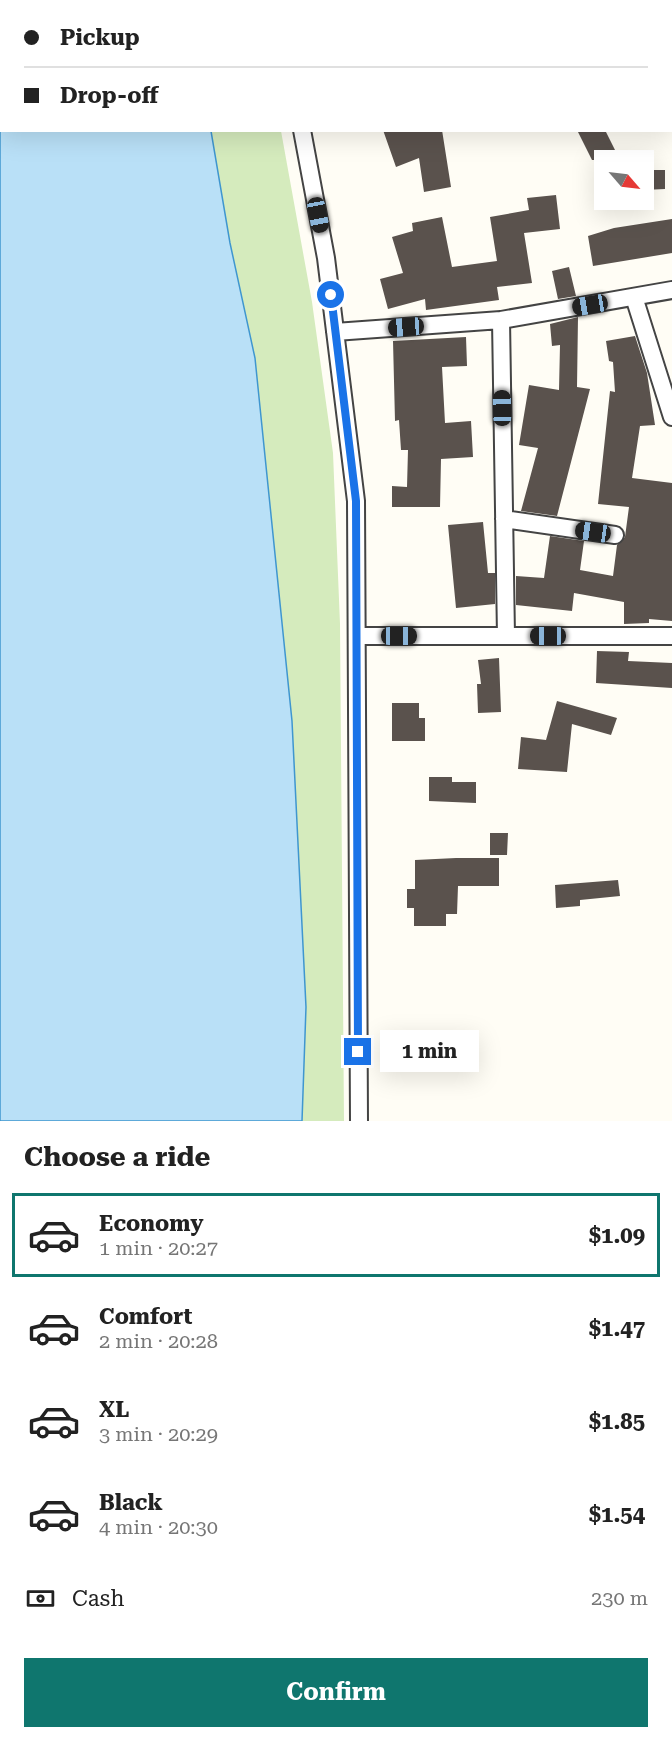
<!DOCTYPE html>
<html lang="en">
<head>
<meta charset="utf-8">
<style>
	:root { --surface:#fff; --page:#f6f6f6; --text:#222; --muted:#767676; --line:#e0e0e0; --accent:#0f766e }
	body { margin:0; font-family:"Roboto Serif",serif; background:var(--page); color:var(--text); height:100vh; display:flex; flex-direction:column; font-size:22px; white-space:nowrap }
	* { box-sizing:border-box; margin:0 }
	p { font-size:20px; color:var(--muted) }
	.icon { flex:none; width:33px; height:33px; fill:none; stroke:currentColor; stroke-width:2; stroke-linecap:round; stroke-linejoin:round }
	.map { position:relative; height:1121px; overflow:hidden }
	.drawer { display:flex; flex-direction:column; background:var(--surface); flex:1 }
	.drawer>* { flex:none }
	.hud { position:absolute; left:0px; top:0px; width:672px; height:132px; box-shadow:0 6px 24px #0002; display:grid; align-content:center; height:132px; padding:0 24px; background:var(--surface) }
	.needle { width:39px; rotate:118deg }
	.buttons { position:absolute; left:594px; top:150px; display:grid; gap:12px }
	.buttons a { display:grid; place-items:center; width:60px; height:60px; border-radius:0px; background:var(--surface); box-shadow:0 6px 24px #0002; font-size:30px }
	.end { position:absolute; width:27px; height:27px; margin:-14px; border:8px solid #1a73e8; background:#fff; box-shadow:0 0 0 3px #fff }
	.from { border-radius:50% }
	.bubble { position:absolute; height:42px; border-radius:0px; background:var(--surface); box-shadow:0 6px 24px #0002; font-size:20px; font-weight:700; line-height:42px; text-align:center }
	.car { position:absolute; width:18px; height:36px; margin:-18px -9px; border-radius:8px; box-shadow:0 0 4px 2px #0007; background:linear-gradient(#222 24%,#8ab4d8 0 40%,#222 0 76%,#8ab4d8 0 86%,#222 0) }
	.hud b { display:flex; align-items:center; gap:21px; height:57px; font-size:22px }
	.hud b+b { border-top:2px solid var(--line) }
	.hud i { width:15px; height:15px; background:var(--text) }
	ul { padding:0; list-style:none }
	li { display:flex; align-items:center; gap:18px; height:84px; margin:0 12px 9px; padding:0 12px; border:3px solid transparent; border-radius:0px }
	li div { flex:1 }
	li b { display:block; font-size:22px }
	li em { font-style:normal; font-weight:700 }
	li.current { border-color:var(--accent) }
	li>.icon { width:54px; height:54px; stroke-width:1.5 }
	h2 { padding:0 24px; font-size:27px; line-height:72px }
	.pay { display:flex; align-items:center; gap:15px; height:66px; padding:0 24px; font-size:22px }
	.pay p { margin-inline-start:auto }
	.action { display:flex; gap:12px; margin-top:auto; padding:12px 24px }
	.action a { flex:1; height:69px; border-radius:0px; background:var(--accent); color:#fff; font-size:24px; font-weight:700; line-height:69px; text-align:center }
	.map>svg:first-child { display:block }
	.green { fill:#d5ebbd }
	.water { fill:#b9e0f7; stroke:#3f96cf; stroke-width:1.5 }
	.building { fill:#5a524d }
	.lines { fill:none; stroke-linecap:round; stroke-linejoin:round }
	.minor-casing { stroke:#444; stroke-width:20 }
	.minor { stroke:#fff; stroke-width:16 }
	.route { stroke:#1a73e8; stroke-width:8 }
</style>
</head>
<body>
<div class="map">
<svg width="672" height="1121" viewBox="0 0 672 1121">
	<rect width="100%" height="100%" fill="#fffdf5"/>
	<path class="green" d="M 211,131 L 281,131 L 312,302 L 333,453 L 340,624 L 344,1121 L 302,1121 L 306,1007 L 292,721 L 255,358 L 230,243 Z"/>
	<path class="water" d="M 0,0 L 193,0 L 2,2 L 2,130 L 211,131 L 230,243 L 255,358 L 292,721 L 306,1007 L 302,1121 L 0,1121 Z"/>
	<path class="building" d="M 383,130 L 442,130 L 451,187 L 424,192 L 419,158 L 396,167 Z
		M 577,130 L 605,130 L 620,160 L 592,160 Z
		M 644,170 L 665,170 L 665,189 L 644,190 Z
		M 556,195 L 560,229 L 524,233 L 532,283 L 497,287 L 499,300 L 426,310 L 425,299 L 388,309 L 380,279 L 403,273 L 392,237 L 413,231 L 412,223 L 442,217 L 452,267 L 497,261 L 490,217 L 529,210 L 527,198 Z
		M 672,219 L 672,253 L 593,266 L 588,236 L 614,228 Z
		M 569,267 L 576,296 L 558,299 L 552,271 Z
		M 578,317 L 577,387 L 590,389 L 557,516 L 521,511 L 538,448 L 519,445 L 529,385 L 559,390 L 560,345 L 552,346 L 550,324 Z
		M 635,336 L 647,373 L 655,425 L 640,426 L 632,478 L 672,483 L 672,621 L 649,619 L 649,623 L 624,624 L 624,602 L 574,593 L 572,611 L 516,605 L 516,576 L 544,578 L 550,536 L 584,541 L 580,570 L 613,576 L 617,545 L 625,537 L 629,507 L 598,504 L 610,391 L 615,392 L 613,362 L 609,361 L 606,341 Z
		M 466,337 L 467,366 L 442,367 L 445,423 L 471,421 L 473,457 L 441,459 L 440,507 L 392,507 L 392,486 L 407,487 L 408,450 L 401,450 L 399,420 L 395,421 L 393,341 Z
		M 483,522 L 488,573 L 495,573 L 495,604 L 456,608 L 448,525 Z
		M 597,651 L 629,652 L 628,661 L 672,663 L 672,688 L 596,683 Z
		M 499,658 L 501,712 L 478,713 L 477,684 L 481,684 L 478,660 Z
		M 557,701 L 617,718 L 611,735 L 572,724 L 567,772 L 518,769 L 521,737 L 546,740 Z
		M 392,703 L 419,703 L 419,718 L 425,718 L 425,741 L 392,741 Z
		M 429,777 L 452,777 L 452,782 L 476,782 L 476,803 L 429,801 Z
		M 490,833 L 508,833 L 507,855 L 490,855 Z
		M 456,858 L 499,858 L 499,886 L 458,886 L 457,914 L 446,914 L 446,926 L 414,926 L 414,908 L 407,908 L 407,889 L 415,889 L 415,860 Z
		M 618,880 L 620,896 L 580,900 L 580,906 L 556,908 L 555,885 Z"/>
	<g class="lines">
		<g class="minor-casing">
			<path id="minor" d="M 271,0 L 271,2
				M 302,130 L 326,258 L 356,501 L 359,1121
				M 634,297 L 672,417
				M 501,320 L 506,636
				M 335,332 L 501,320 L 672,290
				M 504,519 L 615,535
				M 357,636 L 672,636"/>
		</g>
		<use href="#minor" class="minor"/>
	</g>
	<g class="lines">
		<path class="route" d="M 331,295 L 356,501 L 358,1052"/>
	</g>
</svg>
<div class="buttons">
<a><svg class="needle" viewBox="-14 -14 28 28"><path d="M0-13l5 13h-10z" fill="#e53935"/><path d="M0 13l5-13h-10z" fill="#767676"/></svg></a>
</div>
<i class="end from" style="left:331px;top:295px"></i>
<i class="end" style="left:358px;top:1052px"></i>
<div class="bubble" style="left:380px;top:1030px;width:99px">1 min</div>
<i class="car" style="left:318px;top:215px;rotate:169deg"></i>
<i class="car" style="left:590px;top:305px;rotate:260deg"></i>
<i class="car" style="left:406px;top:327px;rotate:266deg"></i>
<i class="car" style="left:502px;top:408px;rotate:359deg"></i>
<i class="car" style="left:593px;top:532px;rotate:278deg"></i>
<i class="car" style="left:399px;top:636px;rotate:90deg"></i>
<i class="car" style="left:548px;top:636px;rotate:270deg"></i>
<div class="hud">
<b><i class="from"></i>Pickup</b>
<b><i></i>Drop-off</b>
</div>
</div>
<section class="drawer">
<h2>Choose a ride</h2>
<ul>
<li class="current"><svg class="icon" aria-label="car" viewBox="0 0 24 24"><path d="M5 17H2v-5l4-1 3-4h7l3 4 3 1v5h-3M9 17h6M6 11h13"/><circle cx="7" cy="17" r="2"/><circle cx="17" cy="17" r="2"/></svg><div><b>Economy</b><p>1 min · 20:27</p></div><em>$1.09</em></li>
<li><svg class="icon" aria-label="car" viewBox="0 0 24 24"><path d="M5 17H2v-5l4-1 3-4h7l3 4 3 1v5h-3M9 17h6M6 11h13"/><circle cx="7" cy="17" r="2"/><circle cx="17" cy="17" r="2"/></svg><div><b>Comfort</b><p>2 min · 20:28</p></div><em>$1.47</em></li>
<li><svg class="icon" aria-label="car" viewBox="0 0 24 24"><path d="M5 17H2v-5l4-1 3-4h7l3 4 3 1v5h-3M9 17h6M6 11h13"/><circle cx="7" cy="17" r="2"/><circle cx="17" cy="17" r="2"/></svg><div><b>XL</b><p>3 min · 20:29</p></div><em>$1.85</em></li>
<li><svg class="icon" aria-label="car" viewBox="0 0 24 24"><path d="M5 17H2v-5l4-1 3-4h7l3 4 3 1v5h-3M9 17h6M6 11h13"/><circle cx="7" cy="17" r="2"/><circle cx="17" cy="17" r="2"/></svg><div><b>Black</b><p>4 min · 20:30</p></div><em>$1.54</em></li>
</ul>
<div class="pay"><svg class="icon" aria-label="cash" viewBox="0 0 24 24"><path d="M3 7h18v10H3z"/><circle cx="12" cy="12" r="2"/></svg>Cash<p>230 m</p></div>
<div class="action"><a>Confirm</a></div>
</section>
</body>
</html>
